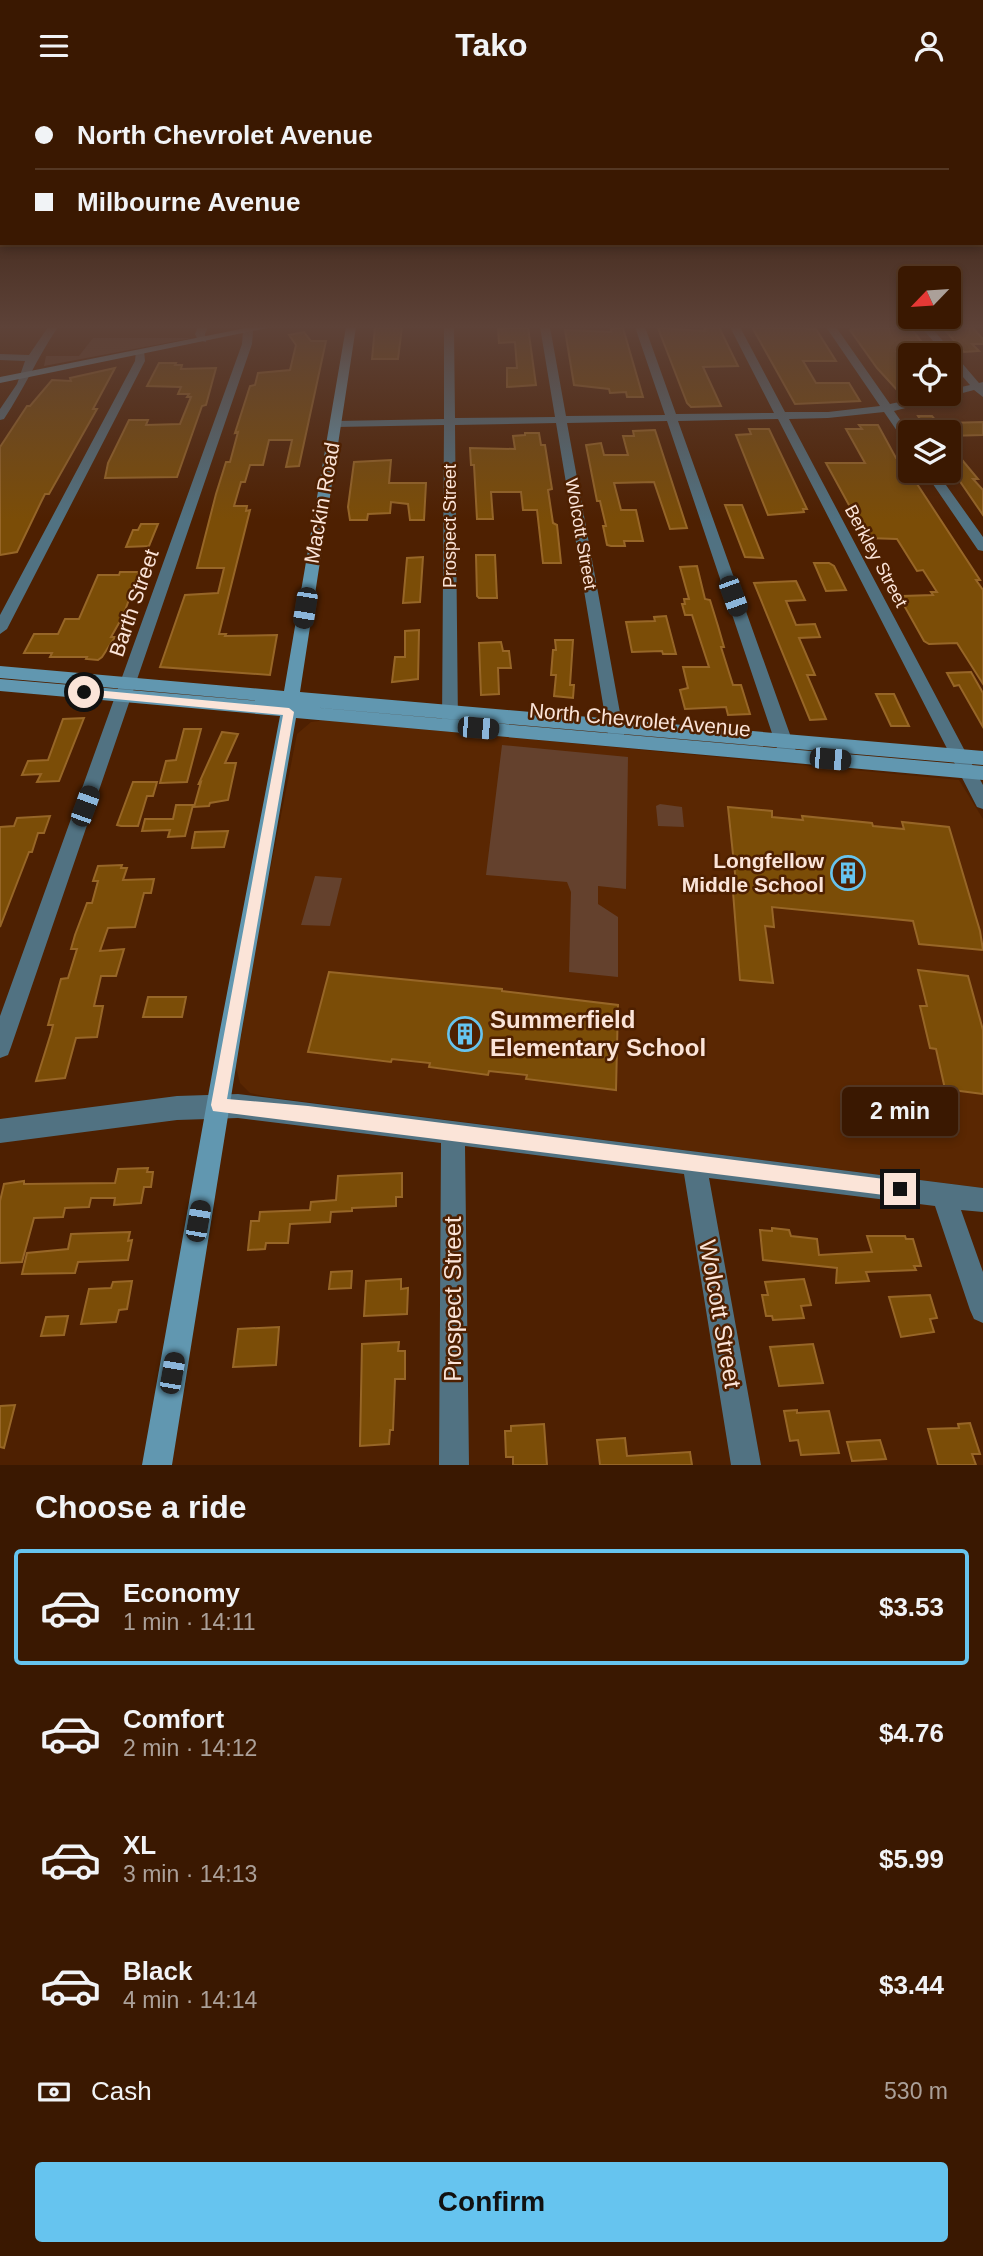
<!DOCTYPE html>
<html lang="en">
<head>
<meta charset="utf-8">
<style>
	:root { --surface:#3a1801; --page:#41210b; --text:#f1f3f6; --muted:#aba099; --line:#543723; --accent:#66c4ef }
	body { margin:0; font-family:Arial,sans-serif; background:var(--page); color:var(--text); height:100vh; display:flex; flex-direction:column; font-size:26px; white-space:nowrap }
	* { box-sizing:border-box; margin:0 }
	p { font-size:23px; color:var(--muted) }
	.icon { flex:none; width:38px; height:38px; fill:none; stroke:currentColor; stroke-width:2; stroke-linecap:round; stroke-linejoin:round }
	.map { position:relative; height:1374px; overflow:hidden }
	.sheet { display:flex; flex-direction:column; background:var(--surface); flex:1 }
	.sheet>* { flex:none }
	.top-card { position:absolute; left:0px; top:0px; width:984px; height:154px; box-shadow:0 4px 10px #0003,0 0 0 2px var(--line); display:grid; align-content:center; height:154px; padding:0 35px; background:var(--surface) }
	.needle { width:46px; rotate:245deg }
	.tools { position:absolute; left:898px; top:175px; display:grid; gap:14px }
	.tools a { display:grid; place-items:center; width:63px; height:63px; border-radius:7px; background:var(--surface); box-shadow:0 4px 10px #0003,0 0 0 2px var(--line); font-size:35px }
	.end { position:absolute; width:32px; height:32px; margin:-16px; border:9px solid #fbe4d8; background:#111; box-shadow:0 0 0 4px #111 }
	.from { border-radius:50% }
	.bubble { position:absolute; height:49px; border-radius:7px; background:var(--surface); box-shadow:0 4px 10px #0003,0 0 0 2px var(--line); font-size:23px; font-weight:600; line-height:49px; text-align:center }
	.car { position:absolute; width:21px; height:42px; margin:-21px -10px; border-radius:9px; box-shadow:0 0 5px 2px #0007; background:linear-gradient(#222 24%,#8ab4d8 0 40%,#222 0 76%,#8ab4d8 0 86%,#222 0) }
	.top-card b { display:flex; align-items:center; gap:24px; height:66px; font-size:26px }
	.top-card b+b { border-top:2px solid var(--line) }
	.top-card i { width:18px; height:18px; background:var(--text) }
	ul { padding:0; list-style:none }
	li { display:flex; align-items:center; gap:21px; height:116px; margin:0 14px 10px; padding:0 21px; border:4px solid transparent; border-radius:7px }
	li div { flex:1 }
	li b { display:block; font-size:26px }
	li em { font-style:normal; font-weight:600 }
	li.active { border-color:var(--accent) }
	li>.icon { width:63px; height:63px; stroke-width:1.5 }
	h2 { padding:0 35px; font-size:32px; line-height:84px }
	.pay { display:flex; align-items:center; gap:18px; height:77px; padding:0 35px; font-size:26px }
	.pay p { margin-inline-start:auto }
	.action { display:flex; gap:14px; margin-top:auto; padding:14px 35px }
	.action a { flex:1; height:80px; border-radius:7px; background:var(--accent); color:#111; font-size:28px; font-weight:600; line-height:80px; text-align:center }
	header { display:flex; justify-content:space-between; align-items:center; height:91px; padding:0 35px; background:var(--surface); font-size:32px; font-weight:600 }
	.map>svg:first-child { display:block }
	.built { fill:#5a2702 }
	.green { fill:#64412d }
	.building { fill:#7b4d07; stroke:#976627; stroke-width:2 }
	.lines { fill:none; stroke-linecap:round; stroke-linejoin:round }
	.street { fill:#517282; fill-rule:evenodd }
	.secondary { fill:#6197b0; fill-rule:evenodd }
	.route { fill:#fbe4d8 }
	.labels { text-anchor:middle; stroke-width:5; stroke-linejoin:round; paint-order:stroke }
	.far-street-label { font-size:18px; fill:#fbe4d8; stroke:#4e2001 }
	.street-label { font-size:21px; fill:#fbe4d8; stroke:#4e2001 }
	.poi-label { font-size:21px; font-weight:bold; fill:#fbe4d8; stroke:#4e2001; text-anchor:end }
	.near-poi-label { font-size:24px; font-weight:bold; fill:#fbe4d8; stroke:#4e2001; text-anchor:start }
	.near-street-label { font-size:24px; fill:#fbe4d8; stroke:#4e2001 }
</style>
</head>
<body>
<header><svg class="icon" aria-label="menu" viewBox="0 0 24 24"><path d="M4 6h16M4 12h16M4 18h16"/></svg>Tako<svg class="icon" aria-label="person" viewBox="0 0 24 24"><circle cx="12" cy="8" r="4"/><path d="M4 21q1-7 8-7t8 7"/></svg></header>
<div class="map">
<svg width="983" height="1374" viewBox="0 0 983 1374">
	<rect width="100%" height="100%" fill="#4e2001"/>
	<path class="built" d="M 325,629 L 959,689 L 983,728 L 983,1097 L 268,1006 L 250,1002 L 240,992 L 236,976 L 262,821 L 297,643 L 311,631 Z"/>
	<path class="green" d="M 93,247 L 192,247 L 44,275 L 46,265 L 79,265 Z
		M 502,654 L 628,666 L 626,798 L 598,795 L 598,813 L 618,826 L 618,886 L 569,881 L 571,801 L 567,791 L 486,784 Z
		M 660,713 L 682,716 L 684,736 L 658,735 L 656,715 Z
		M 315,785 L 342,787 L 330,835 L 301,834 Z"/>
	<path class="building" d="M 375,236 L 402,236 L 398,268 L 372,268 Z
		M 528,236 L 536,294 L 507,296 L 507,277 L 517,277 L 515,251 L 499,252 L 498,238 Z
		M 704,236 L 719,236 L 738,275 L 703,276 L 721,315 L 691,316 L 687,312 L 658,237 L 705,240 Z
		M 752,236 L 816,238 L 836,270 L 803,270 L 816,292 L 849,292 L 860,310 L 795,313 Z
		M 942,236 L 972,236 L 983,248 L 983,253 L 972,253 L 979,260 L 964,261 Z
		M 623,237 L 643,306 L 627,306 L 626,301 L 610,302 L 609,298 L 574,294 L 565,239 L 611,241 L 611,238 Z
		M 852,238 L 898,237 L 913,240 L 930,261 L 897,261 L 910,278 L 910,300 L 898,300 L 877,277 L 850,239 Z
		M 304,241 L 311,250 L 326,250 L 299,375 L 286,376 L 292,349 L 269,349 L 263,374 L 250,374 L 245,391 L 241,391 L 234,415 L 247,415 L 246,420 L 250,419 L 219,543 L 226,543 L 225,545 L 277,544 L 270,584 L 160,576 L 185,504 L 218,502 L 224,477 L 197,477 L 216,403 L 226,371 L 230,371 L 238,341 L 235,342 L 250,295 L 255,294 L 258,282 L 290,279 L 296,254 L 289,244 Z
		M 159,272 L 176,272 L 175,274 L 182,274 L 181,278 L 216,277 L 206,314 L 202,315 L 177,386 L 105,387 L 108,372 L 129,329 L 148,329 L 146,334 L 180,333 L 191,306 L 187,306 L 189,303 L 178,303 L 181,296 L 147,295 Z
		M 115,277 L 93,318 L 97,318 L 49,403 L 45,403 L 41,411 L 17,461 L 0,464 L 0,356 L 27,315 L 30,315 L 52,289 L 71,290 L 70,287 Z
		M 918,325 L 932,325 L 945,341 L 928,341 Z
		M 983,331 L 983,344 L 948,345 L 948,332 Z
		M 859,334 L 878,334 L 896,367 L 900,367 L 980,489 L 976,489 L 983,499 L 983,593 L 957,552 L 929,553 L 924,550 L 901,509 L 905,509 L 903,505 L 933,504 L 931,501 L 937,501 L 923,479 L 917,480 L 897,448 L 867,447 L 826,372 L 865,372 L 846,338 L 862,338 Z
		M 749,338 L 769,338 L 807,418 L 803,418 L 804,421 L 768,424 L 736,344 L 751,343 Z
		M 655,339 L 687,437 L 670,438 L 654,391 L 614,392 L 621,419 L 636,419 L 643,450 L 624,450 L 625,455 L 611,455 L 607,454 L 603,435 L 606,435 L 600,410 L 597,410 L 586,354 L 601,352 L 604,364 L 628,364 L 623,345 L 634,345 L 633,340 Z
		M 525,342 L 539,342 L 541,354 L 545,354 L 552,398 L 548,399 L 553,432 L 557,434 L 561,472 L 543,472 L 537,419 L 523,419 L 521,401 L 491,401 L 493,428 L 477,428 L 474,374 L 471,374 L 470,357 L 515,358 L 513,345 L 525,344 Z
		M 948,352 L 978,388 L 973,388 L 983,399 L 983,424 L 948,373 Z
		M 391,369 L 389,392 L 426,392 L 424,429 L 410,429 L 408,413 L 391,411 L 390,422 L 368,423 L 367,429 L 350,429 L 348,416 L 354,371 Z
		M 725,414 L 742,414 L 763,467 L 745,466 Z
		M 141,433 L 158,433 L 149,455 L 126,456 L 133,439 L 138,439 Z
		M 476,464 L 495,464 L 497,507 L 479,507 L 477,505 Z
		M 423,466 L 420,511 L 403,512 L 407,467 Z
		M 814,472 L 829,472 L 834,475 L 846,499 L 826,500 Z
		M 697,475 L 705,508 L 710,509 L 718,535 L 724,556 L 721,556 L 733,594 L 741,594 L 750,623 L 728,624 L 726,616 L 685,618 L 680,599 L 688,597 L 683,576 L 709,576 L 692,524 L 685,524 L 682,513 L 685,513 L 684,508 L 689,508 L 680,476 Z
		M 120,481 L 139,481 L 123,525 L 111,546 L 115,546 L 102,566 L 98,569 L 86,568 L 87,566 L 50,566 L 52,562 L 24,562 L 34,543 L 58,543 L 65,528 L 79,528 L 98,484 L 119,484 Z
		M 796,490 L 805,509 L 786,510 L 796,534 L 815,533 L 820,546 L 799,547 L 815,584 L 807,584 L 826,628 L 810,629 L 754,492 Z
		M 666,525 L 676,563 L 663,563 L 662,560 L 632,561 L 626,531 L 655,530 L 654,526 Z
		M 419,539 L 418,588 L 392,591 L 395,566 L 405,566 L 405,540 Z
		M 555,549 L 573,549 L 570,594 L 574,594 L 573,607 L 554,605 L 556,584 L 551,584 L 553,559 L 556,559 Z
		M 501,551 L 503,560 L 509,560 L 511,577 L 498,577 L 499,603 L 481,604 L 479,552 Z
		M 971,581 L 983,602 L 983,636 L 959,594 L 954,595 L 947,582 Z
		M 876,603 L 894,603 L 909,635 L 891,635 Z
		M 84,627 L 59,690 L 37,691 L 41,683 L 22,684 L 28,670 L 48,669 L 63,628 Z
		M 184,638 L 201,638 L 187,691 L 160,692 L 166,670 L 176,669 Z
		M 222,641 L 238,643 L 225,672 L 236,672 L 228,709 L 210,712 L 209,715 L 194,716 L 201,691 L 199,692 Z
		M 133,691 L 157,691 L 153,705 L 147,705 L 138,735 L 121,735 L 117,734 Z
		M 176,714 L 193,714 L 185,745 L 168,746 L 170,739 L 142,740 L 145,728 L 173,728 Z
		M 728,716 L 772,720 L 772,726 L 803,729 L 802,725 L 872,732 L 873,735 L 904,738 L 902,731 L 949,736 L 980,840 L 983,859 L 919,853 L 913,830 L 772,816 L 774,836 L 765,835 L 773,892 L 740,889 L 733,801 L 737,801 Z
		M 50,725 L 44,742 L 38,742 L 32,761 L 29,761 L 0,836 L 0,736 L 14,735 L 17,727 Z
		M 228,740 L 224,756 L 192,757 L 195,741 Z
		M 122,774 L 121,777 L 127,777 L 123,789 L 154,788 L 151,802 L 144,802 L 135,836 L 108,837 L 100,860 L 124,858 L 116,885 L 101,885 L 94,915 L 103,915 L 97,946 L 76,947 L 65,987 L 36,990 L 51,942 L 53,934 L 48,934 L 61,888 L 68,887 L 77,858 L 71,858 L 75,844 L 87,812 L 92,812 L 98,790 L 93,790 L 98,775 Z
		M 918,879 L 968,885 L 983,939 L 983,1003 L 945,998 L 936,958 L 930,957 L 920,915 L 927,915 Z
		M 329,881 L 502,898 L 502,900 L 618,914 L 616,999 L 526,988 L 527,984 L 489,980 L 488,984 L 429,976 L 430,972 L 392,968 L 391,971 L 308,961 Z
		M 148,906 L 186,906 L 182,926 L 143,926 Z
		M 148,1077 L 147,1081 L 153,1081 L 151,1096 L 144,1096 L 141,1112 L 114,1114 L 115,1107 L 91,1107 L 89,1116 L 65,1117 L 63,1126 L 34,1127 L 22,1171 L 0,1172 L 0,1110 L 4,1093 L 24,1090 L 24,1093 L 115,1092 L 118,1078 Z
		M 402,1082 L 402,1106 L 396,1106 L 396,1115 L 352,1117 L 352,1120 L 331,1121 L 330,1131 L 290,1133 L 288,1152 L 266,1152 L 265,1158 L 248,1159 L 251,1130 L 259,1130 L 260,1121 L 310,1119 L 311,1111 L 336,1109 L 338,1085 Z
		M 772,1137 L 789,1139 L 791,1145 L 817,1148 L 819,1164 L 872,1161 L 867,1145 L 905,1145 L 906,1148 L 913,1148 L 921,1175 L 914,1175 L 916,1179 L 866,1181 L 869,1190 L 836,1192 L 837,1177 L 763,1169 L 760,1139 L 772,1140 Z
		M 130,1141 L 128,1150 L 132,1149 L 128,1169 L 78,1171 L 75,1182 L 22,1183 L 27,1162 L 68,1158 L 71,1143 Z
		M 352,1180 L 351,1197 L 329,1198 L 331,1181 Z
		M 401,1188 L 401,1198 L 408,1197 L 407,1223 L 364,1225 L 366,1190 Z
		M 804,1188 L 811,1214 L 801,1215 L 804,1227 L 773,1229 L 772,1225 L 766,1225 L 762,1204 L 768,1204 L 765,1191 Z
		M 132,1190 L 127,1218 L 119,1219 L 116,1231 L 81,1233 L 89,1198 L 111,1197 L 113,1191 Z
		M 930,1204 L 937,1227 L 930,1228 L 934,1241 L 901,1246 L 889,1206 Z
		M 68,1225 L 64,1244 L 41,1245 L 46,1226 Z
		M 279,1236 L 276,1274 L 233,1276 L 238,1238 Z
		M 399,1251 L 398,1260 L 405,1260 L 405,1288 L 395,1288 L 393,1339 L 390,1339 L 389,1353 L 360,1355 L 362,1253 Z
		M 813,1253 L 823,1292 L 779,1295 L 770,1256 Z
		M 15,1314 L 4,1357 L 0,1356 L 0,1315 Z
		M 797,1319 L 797,1322 L 829,1320 L 839,1362 L 801,1364 L 798,1349 L 790,1350 L 784,1320 Z
		M 970,1332 L 980,1363 L 972,1363 L 976,1374 L 938,1374 L 928,1338 L 959,1337 L 958,1333 Z
		M 544,1333 L 547,1374 L 513,1374 L 513,1366 L 506,1366 L 505,1340 L 511,1340 L 511,1335 Z
		M 625,1347 L 627,1365 L 690,1361 L 692,1374 L 600,1374 L 597,1349 Z
		M 880,1349 L 886,1368 L 852,1370 L 847,1351 Z"/>
	<g class="lines">
		<path class="street" d="M 48,236 L 58,236 C 37,267 24,298 4,328 L 0,329 L 0,318 L 17,293 L 25,270 L 0,269 L 0,263 L 29,264 Z
			M 198,236 L 208,236 L 205,243 L 206,251 L 198,249 L 195,243 Z
			M 444,236 L 454,236 L 455,327 L 555,326 L 540,236 L 550,236 L 566,325 L 665,324 L 635,236 L 645,236 L 676,323 L 774,322 L 730,236 L 740,236 L 785,321 L 828,321 L 880,315 L 826,236 L 836,236 L 890,313 L 935,303 L 948,303 L 948,299 L 970,294 L 948,269 L 948,264 L 945,264 L 921,236 L 931,236 L 979,292 L 983,291 L 983,306 L 974,299 L 894,320 L 910,343 L 910,354 L 906,353 L 884,321 L 828,327 L 789,328 L 983,694 L 983,718 L 977,716 L 778,328 L 678,330 L 797,663 L 794,668 L 782,668 L 779,663 L 667,330 L 567,332 L 625,649 L 623,654 L 611,654 L 609,649 L 556,332 L 455,334 L 458,635 L 456,639 L 444,639 L 442,635 L 444,334 L 336,336 L 330,333 L 336,330 L 444,328 Z
			M 248,237 L 253,240 L 252,253 L 11,956 L 8,964 L 0,967 L 0,925 L 242,253 L 243,240 Z
			M 136,259 L 144,259 L 145,270 L 7,538 L 0,543 L 0,524 L 135,270 Z
			M 924,380 L 936,380 L 983,446 L 983,460 L 978,459 Z
			M 238,1003 L 983,1097 L 983,1121 L 961,1119 L 983,1181 L 983,1232 L 974,1228 L 970,1219 L 935,1115 L 709,1087 L 761,1374 L 731,1374 L 684,1083 L 465,1055 L 469,1374 L 439,1374 L 441,1052 L 238,1027 L 177,1029 L 0,1052 L 0,1028 L 177,1005 Z"/>
		<path class="secondary" d="M 251,236 L 272,236 L 0,292 L 0,286 Z
			M 346,236 L 356,236 L 300,601 L 983,660 L 983,674 L 298,615 L 983,675 L 983,689 L 296,627 L 241,944 L 172,1374 L 142,1374 L 219,944 L 280,625 L 0,600 L 0,588 L 283,612 L 0,587 L 0,575 L 284,600 Z"/>
	</g>
	<linearGradient id="sky" x2="0" y2="1"><stop stop-color="#2b1201"/><stop offset="0.55" stop-color="#5d4238"/><stop offset="1" stop-color="#5d4238" stop-opacity="0"/></linearGradient>
	<rect width="983" height="429" fill="url(#sky)"/>
	<path class="route" d="M 84,598 L 289,617 L 294,621 L 227,1008 L 308,1015 L 900,1090 L 905,1092 L 908,1098 L 905,1103 L 900,1106 L 213,1020 L 211,1014 L 283,624 L 84,605 L 79,601 Z"/>
	<defs>
		<g id="building-ring" transform="scale(1.75)"><circle r="9.5" fill="#4e2001" stroke="#66c4ef" stroke-width="1.5"/><path d="M-4-6H4V6H1V3H-1V6H-4ZM-2.5-4.3h1.7v1.8h-1.7ZM.8-4.3h1.7v1.8H.8ZM-2.5-1h1.7V.8h-1.7ZM.8-1h1.7V.8H.8Z" fill="#66c4ef"/></g>
	</defs>
	<g fill-rule="evenodd">
		<use href="#building-ring" x="848" y="782"/>
		<use href="#building-ring" x="465" y="943"/>
	</g>
	<g class="labels">
		<g class="far-street-label">
			<text transform="translate(450 435) rotate(-90)" y="6">Prospect Street</text>
			<text transform="translate(581 443) rotate(80)" y="6">Wolcott Street</text>
			<text transform="translate(876 465) rotate(62)" y="6">Berkley Street</text>
		</g>
		<g class="street-label">
			<text transform="translate(322 412) rotate(-80)" y="7">Mackin Road</text>
			<text transform="translate(134 512) rotate(-71)" y="7">Barth Street</text>
			<text transform="translate(640 629) rotate(5)" y="7">North Chevrolet Avenue</text>
		</g>
		<g class="poi-label">
			<text x="824" y="777">Longfellow<tspan x="824" dy="24">Middle School</tspan></text>
		</g>
		<g class="near-poi-label">
			<text x="490" y="937">Summerfield<tspan x="490" dy="28">Elementary School</tspan></text>
		</g>
		<g class="near-street-label">
			<text transform="translate(453 1208) rotate(-90)" y="8">Prospect Street</text>
			<text transform="translate(720 1223) rotate(80)" y="8">Wolcott Street</text>
		</g>
	</g>
</svg>
<div class="tools">
<a><svg class="needle" viewBox="-14 -14 28 28"><path d="M0-13l5 13h-10z" fill="#e53935"/><path d="M0 13l5-13h-10z" fill="#aba099"/></svg></a>
<a><svg class="icon" aria-label="locate" viewBox="0 0 24 24"><circle cx="12" cy="12" r="6"/><path d="M12 2v4M12 18v4M2 12h4M18 12h4"/></svg></a>
<a><svg class="icon" aria-label="layers" viewBox="0 0 24 24"><path d="M12 4l9 5-9 5-9-5zM3 14l9 5 9-5"/></svg></a>
</div>
<i class="end from" style="left:84px;top:601px"></i>
<i class="end" style="left:900px;top:1098px"></i>
<div class="bubble" style="left:842px;top:996px;width:116px">2 min</div>
<i class="car" style="left:733px;top:505px;rotate:160deg"></i>
<i class="car" style="left:305px;top:517px;rotate:189deg"></i>
<i class="car" style="left:478px;top:637px;rotate:95deg"></i>
<i class="car" style="left:830px;top:668px;rotate:95deg"></i>
<i class="car" style="left:85px;top:715px;rotate:20deg"></i>
<i class="car" style="left:198px;top:1130px;rotate:10deg"></i>
<i class="car" style="left:172px;top:1282px;rotate:10deg"></i>
<div class="top-card">
<b><i class="from"></i>North Chevrolet Avenue</b>
<b><i></i>Milbourne Avenue</b>
</div>
</div>
<section class="sheet">
<h2>Choose a ride</h2>
<ul>
<li class="active"><svg class="icon" aria-label="car" viewBox="0 0 24 24"><path d="M5 17H2v-5l4-1 3-4h7l3 4 3 1v5h-3M9 17h6M6 11h13"/><circle cx="7" cy="17" r="2"/><circle cx="17" cy="17" r="2"/></svg><div><b>Economy</b><p>1 min · 14:11</p></div><em>$3.53</em></li>
<li><svg class="icon" aria-label="car" viewBox="0 0 24 24"><path d="M5 17H2v-5l4-1 3-4h7l3 4 3 1v5h-3M9 17h6M6 11h13"/><circle cx="7" cy="17" r="2"/><circle cx="17" cy="17" r="2"/></svg><div><b>Comfort</b><p>2 min · 14:12</p></div><em>$4.76</em></li>
<li><svg class="icon" aria-label="car" viewBox="0 0 24 24"><path d="M5 17H2v-5l4-1 3-4h7l3 4 3 1v5h-3M9 17h6M6 11h13"/><circle cx="7" cy="17" r="2"/><circle cx="17" cy="17" r="2"/></svg><div><b>XL</b><p>3 min · 14:13</p></div><em>$5.99</em></li>
<li><svg class="icon" aria-label="car" viewBox="0 0 24 24"><path d="M5 17H2v-5l4-1 3-4h7l3 4 3 1v5h-3M9 17h6M6 11h13"/><circle cx="7" cy="17" r="2"/><circle cx="17" cy="17" r="2"/></svg><div><b>Black</b><p>4 min · 14:14</p></div><em>$3.44</em></li>
</ul>
<div class="pay"><svg class="icon" aria-label="cash" viewBox="0 0 24 24"><path d="M3 7h18v10H3z"/><circle cx="12" cy="12" r="2"/></svg>Cash<p>530 m</p></div>
<div class="action"><a>Confirm</a></div>
</section>
</body>
</html>
